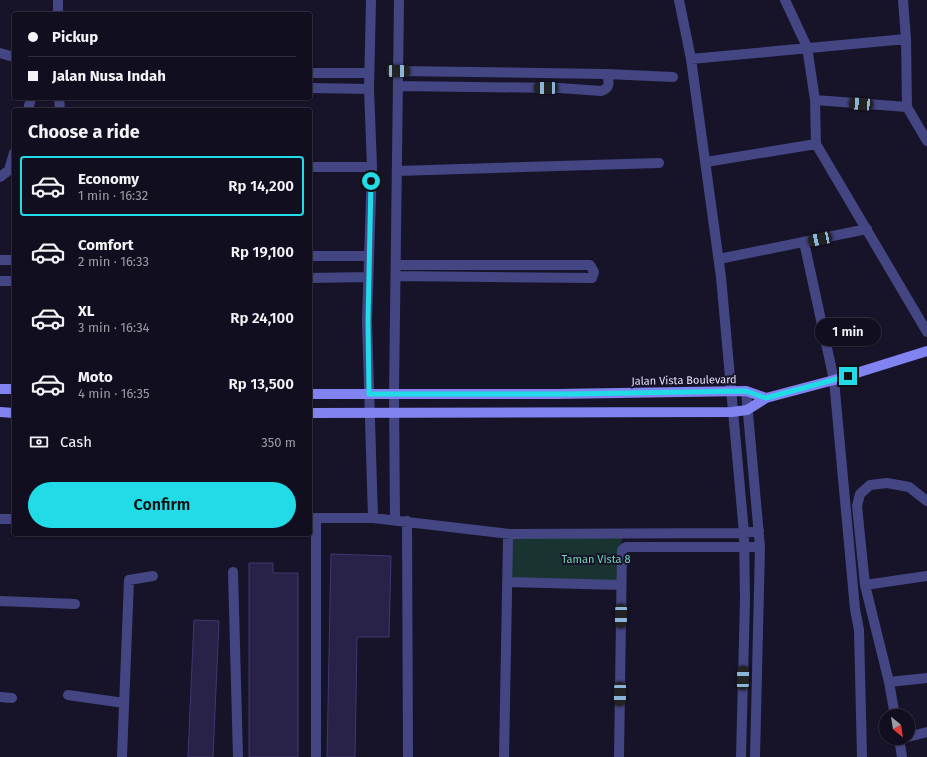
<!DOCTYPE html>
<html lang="en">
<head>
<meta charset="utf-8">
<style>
	:root { --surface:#110f1f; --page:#1e1d2c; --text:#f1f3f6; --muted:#9c9ca4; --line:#302f3d; --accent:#21dbe6 }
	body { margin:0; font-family:"Fira Sans",sans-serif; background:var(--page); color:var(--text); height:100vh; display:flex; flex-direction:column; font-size:15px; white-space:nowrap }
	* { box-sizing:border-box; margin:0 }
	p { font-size:13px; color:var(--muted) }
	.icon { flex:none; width:22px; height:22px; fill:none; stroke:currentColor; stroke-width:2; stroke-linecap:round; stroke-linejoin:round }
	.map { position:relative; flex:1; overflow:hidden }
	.drawer { position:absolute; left:12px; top:108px; width:300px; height:428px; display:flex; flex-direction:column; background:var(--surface); border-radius:4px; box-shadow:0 1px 3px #0004,0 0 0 1px var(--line) }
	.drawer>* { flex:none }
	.banner { position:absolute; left:12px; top:12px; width:300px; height:88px; border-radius:4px; box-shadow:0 1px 3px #0004,0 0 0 1px var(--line); display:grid; align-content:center; height:88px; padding:0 16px; background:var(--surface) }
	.needle { width:26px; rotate:150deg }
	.buttons { position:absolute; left:879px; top:709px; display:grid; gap:8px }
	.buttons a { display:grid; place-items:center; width:36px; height:36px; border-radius:50%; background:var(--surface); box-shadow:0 1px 3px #0004,0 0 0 1px var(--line); font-size:20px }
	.end { position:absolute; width:18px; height:18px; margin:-9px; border:5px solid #21dbe6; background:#111; box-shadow:0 0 0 2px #111 }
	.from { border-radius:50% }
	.bubble { position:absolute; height:28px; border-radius:14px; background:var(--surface); box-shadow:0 1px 3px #0004,0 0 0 1px var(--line); font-size:13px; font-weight:600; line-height:28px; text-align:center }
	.car { position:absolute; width:12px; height:24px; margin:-12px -6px; border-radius:5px; box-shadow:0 0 3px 1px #0007; background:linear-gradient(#222 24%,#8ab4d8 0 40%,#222 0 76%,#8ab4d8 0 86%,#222 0) }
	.banner b { display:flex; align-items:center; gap:14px; height:38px; font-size:15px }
	.banner b+b { border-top:1px solid var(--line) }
	.banner i { width:10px; height:10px; background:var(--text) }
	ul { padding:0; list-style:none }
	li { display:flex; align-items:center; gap:12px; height:60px; margin:0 8px 6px; padding:0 8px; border:2px solid transparent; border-radius:4px }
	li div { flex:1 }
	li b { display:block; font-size:15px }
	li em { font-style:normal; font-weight:600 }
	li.on { border-color:var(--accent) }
	li>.icon { width:36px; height:36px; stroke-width:1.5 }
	h2 { padding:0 16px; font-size:18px; line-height:48px }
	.pay { display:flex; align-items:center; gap:10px; height:44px; padding:0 16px; font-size:15px }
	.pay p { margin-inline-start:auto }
	.cta { display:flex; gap:8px; margin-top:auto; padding:8px 16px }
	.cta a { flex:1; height:46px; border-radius:24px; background:var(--accent); color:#111; font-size:16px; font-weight:600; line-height:46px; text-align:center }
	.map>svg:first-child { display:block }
	.park { fill:#183330 }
	.building { fill:#282248; stroke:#403771 }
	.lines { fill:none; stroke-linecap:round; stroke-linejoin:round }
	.street { stroke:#444583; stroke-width:10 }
	.secondary { stroke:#8183f1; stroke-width:10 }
	.route { stroke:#21dbe6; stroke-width:5 }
	.labels { text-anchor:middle; stroke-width:4; stroke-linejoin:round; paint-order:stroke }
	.street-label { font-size:11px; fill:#e2e0fb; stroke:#171429 }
	.park-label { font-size:11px; fill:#72d5b8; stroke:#171429 }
</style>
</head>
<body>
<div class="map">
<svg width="927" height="757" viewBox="0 0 927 757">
	<rect width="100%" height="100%" fill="#171429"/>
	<path class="park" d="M 510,534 L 622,534 L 621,585 L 507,582 Z"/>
	<path class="building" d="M 331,554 L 391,556 L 389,637 L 357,637 L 355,757 L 327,757 Z
		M 249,563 L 273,563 L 273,573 L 298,573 L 298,757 L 249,757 Z
		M 194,620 L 219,621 L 213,757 L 188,757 Z"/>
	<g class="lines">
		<path class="street" d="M 58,0 L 58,14
			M 371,0 L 369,89 L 372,167 L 367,321 L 373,518
			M 679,0 L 691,59 L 721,277 L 744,533 L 745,599 L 741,757
			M 785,0 L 807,47 L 815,100 L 816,144 L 927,332
			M 903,0 L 906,39 L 907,107
			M 0,53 L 14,57
			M 691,59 L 906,39
			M 398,71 L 606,74 L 673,77
			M 310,73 L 369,73
			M 398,86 L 559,88 L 601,91 C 610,89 610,81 606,74
			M 310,88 L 369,89
			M 59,98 L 60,110
			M 815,100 L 907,107 L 927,141
			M 28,110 L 31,98
			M 706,162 L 816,144
			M 310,167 L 372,167
			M 9,170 L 14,153
			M 397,171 L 659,163
			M 0,177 L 9,170 L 14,170
			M 804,242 L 834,380 L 855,609 L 859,630 L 862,757
			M 310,256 L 368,256
			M 719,259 L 867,229
			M 0,260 L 14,260
			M 396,276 L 592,278 L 594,272 L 590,265 L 396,265
			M 310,278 L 368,277
			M 0,281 L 14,281
			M 746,391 L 760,547 L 755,757
			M 310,518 L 373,518 L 510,534
			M 0,519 L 14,519
			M 395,520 L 394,394 L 399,0
			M 407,521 L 408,757
			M 233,572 L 238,757
			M 507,582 L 621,585
			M 865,585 L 927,576
			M 0,601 L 75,604
			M 889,682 L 927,678
			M 68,695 L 124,703
			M 0,697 L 12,698
			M 895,716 L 889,682 L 865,585 L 857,506 L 860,494 L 870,485 L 887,483 L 909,487 L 927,501
			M 908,737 L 927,732
			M 899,738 L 902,757
			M 122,757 L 129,580 L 153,576
			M 316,757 L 316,518
			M 504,757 L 508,539 L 510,534 L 744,533 L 759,531
			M 619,757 L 622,550 L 626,547 L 760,547"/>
		<path class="secondary" d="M 0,389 L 14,389
			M 310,394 L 556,394 L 746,391 L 766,398
			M 0,412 L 14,413
			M 310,413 L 732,412 L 747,410 L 766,398 L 834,380 L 927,351"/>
	</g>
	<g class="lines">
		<path class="route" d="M 371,181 L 368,321 L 369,394 L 571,394 L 746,391 L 766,398 L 848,376"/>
	</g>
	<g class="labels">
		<g class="street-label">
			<text transform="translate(684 380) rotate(-1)" y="4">Jalan Vista Boulevard</text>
		</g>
		<g class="park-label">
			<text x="596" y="563">Taman Vista 8</text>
		</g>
	</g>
</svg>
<div class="buttons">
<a><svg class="needle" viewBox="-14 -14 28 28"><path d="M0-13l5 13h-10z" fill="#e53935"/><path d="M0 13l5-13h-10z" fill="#9c9ca4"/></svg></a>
</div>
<i class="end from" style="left:371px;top:181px"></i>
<i class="end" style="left:848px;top:376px"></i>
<div class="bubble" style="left:815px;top:318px;width:66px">1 min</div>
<i class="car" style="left:398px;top:71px;rotate:91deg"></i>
<i class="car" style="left:546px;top:88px;rotate:270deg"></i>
<i class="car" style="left:861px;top:104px;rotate:274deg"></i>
<i class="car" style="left:820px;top:239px;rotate:258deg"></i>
<i class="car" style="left:621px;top:616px;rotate:181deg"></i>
<i class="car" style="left:743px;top:678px;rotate:1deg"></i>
<i class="car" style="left:620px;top:694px;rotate:181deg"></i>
<div class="banner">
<b><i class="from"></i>Pickup</b>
<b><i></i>Jalan Nusa Indah</b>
</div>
<section class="drawer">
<h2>Choose a ride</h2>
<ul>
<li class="on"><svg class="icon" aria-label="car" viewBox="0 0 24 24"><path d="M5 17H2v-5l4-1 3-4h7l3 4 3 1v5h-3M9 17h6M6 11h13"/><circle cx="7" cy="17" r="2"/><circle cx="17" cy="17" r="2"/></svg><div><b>Economy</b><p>1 min · 16:32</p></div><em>Rp 14,200</em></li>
<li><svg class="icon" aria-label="car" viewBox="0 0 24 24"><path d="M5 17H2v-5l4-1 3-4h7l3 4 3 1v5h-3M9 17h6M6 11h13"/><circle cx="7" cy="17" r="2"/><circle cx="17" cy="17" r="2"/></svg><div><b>Comfort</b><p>2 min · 16:33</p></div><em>Rp 19,100</em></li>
<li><svg class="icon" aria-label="car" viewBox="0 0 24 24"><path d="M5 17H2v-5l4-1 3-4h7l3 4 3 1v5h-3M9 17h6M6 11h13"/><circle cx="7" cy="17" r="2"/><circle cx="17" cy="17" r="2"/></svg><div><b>XL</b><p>3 min · 16:34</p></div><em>Rp 24,100</em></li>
<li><svg class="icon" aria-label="car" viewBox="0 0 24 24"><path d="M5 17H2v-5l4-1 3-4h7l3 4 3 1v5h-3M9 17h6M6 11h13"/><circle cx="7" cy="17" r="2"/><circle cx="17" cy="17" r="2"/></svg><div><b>Moto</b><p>4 min · 16:35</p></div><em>Rp 13,500</em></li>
</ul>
<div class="pay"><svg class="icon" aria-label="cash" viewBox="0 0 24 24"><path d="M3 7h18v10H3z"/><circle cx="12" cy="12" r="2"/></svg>Cash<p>350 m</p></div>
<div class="cta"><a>Confirm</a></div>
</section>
</div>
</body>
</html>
